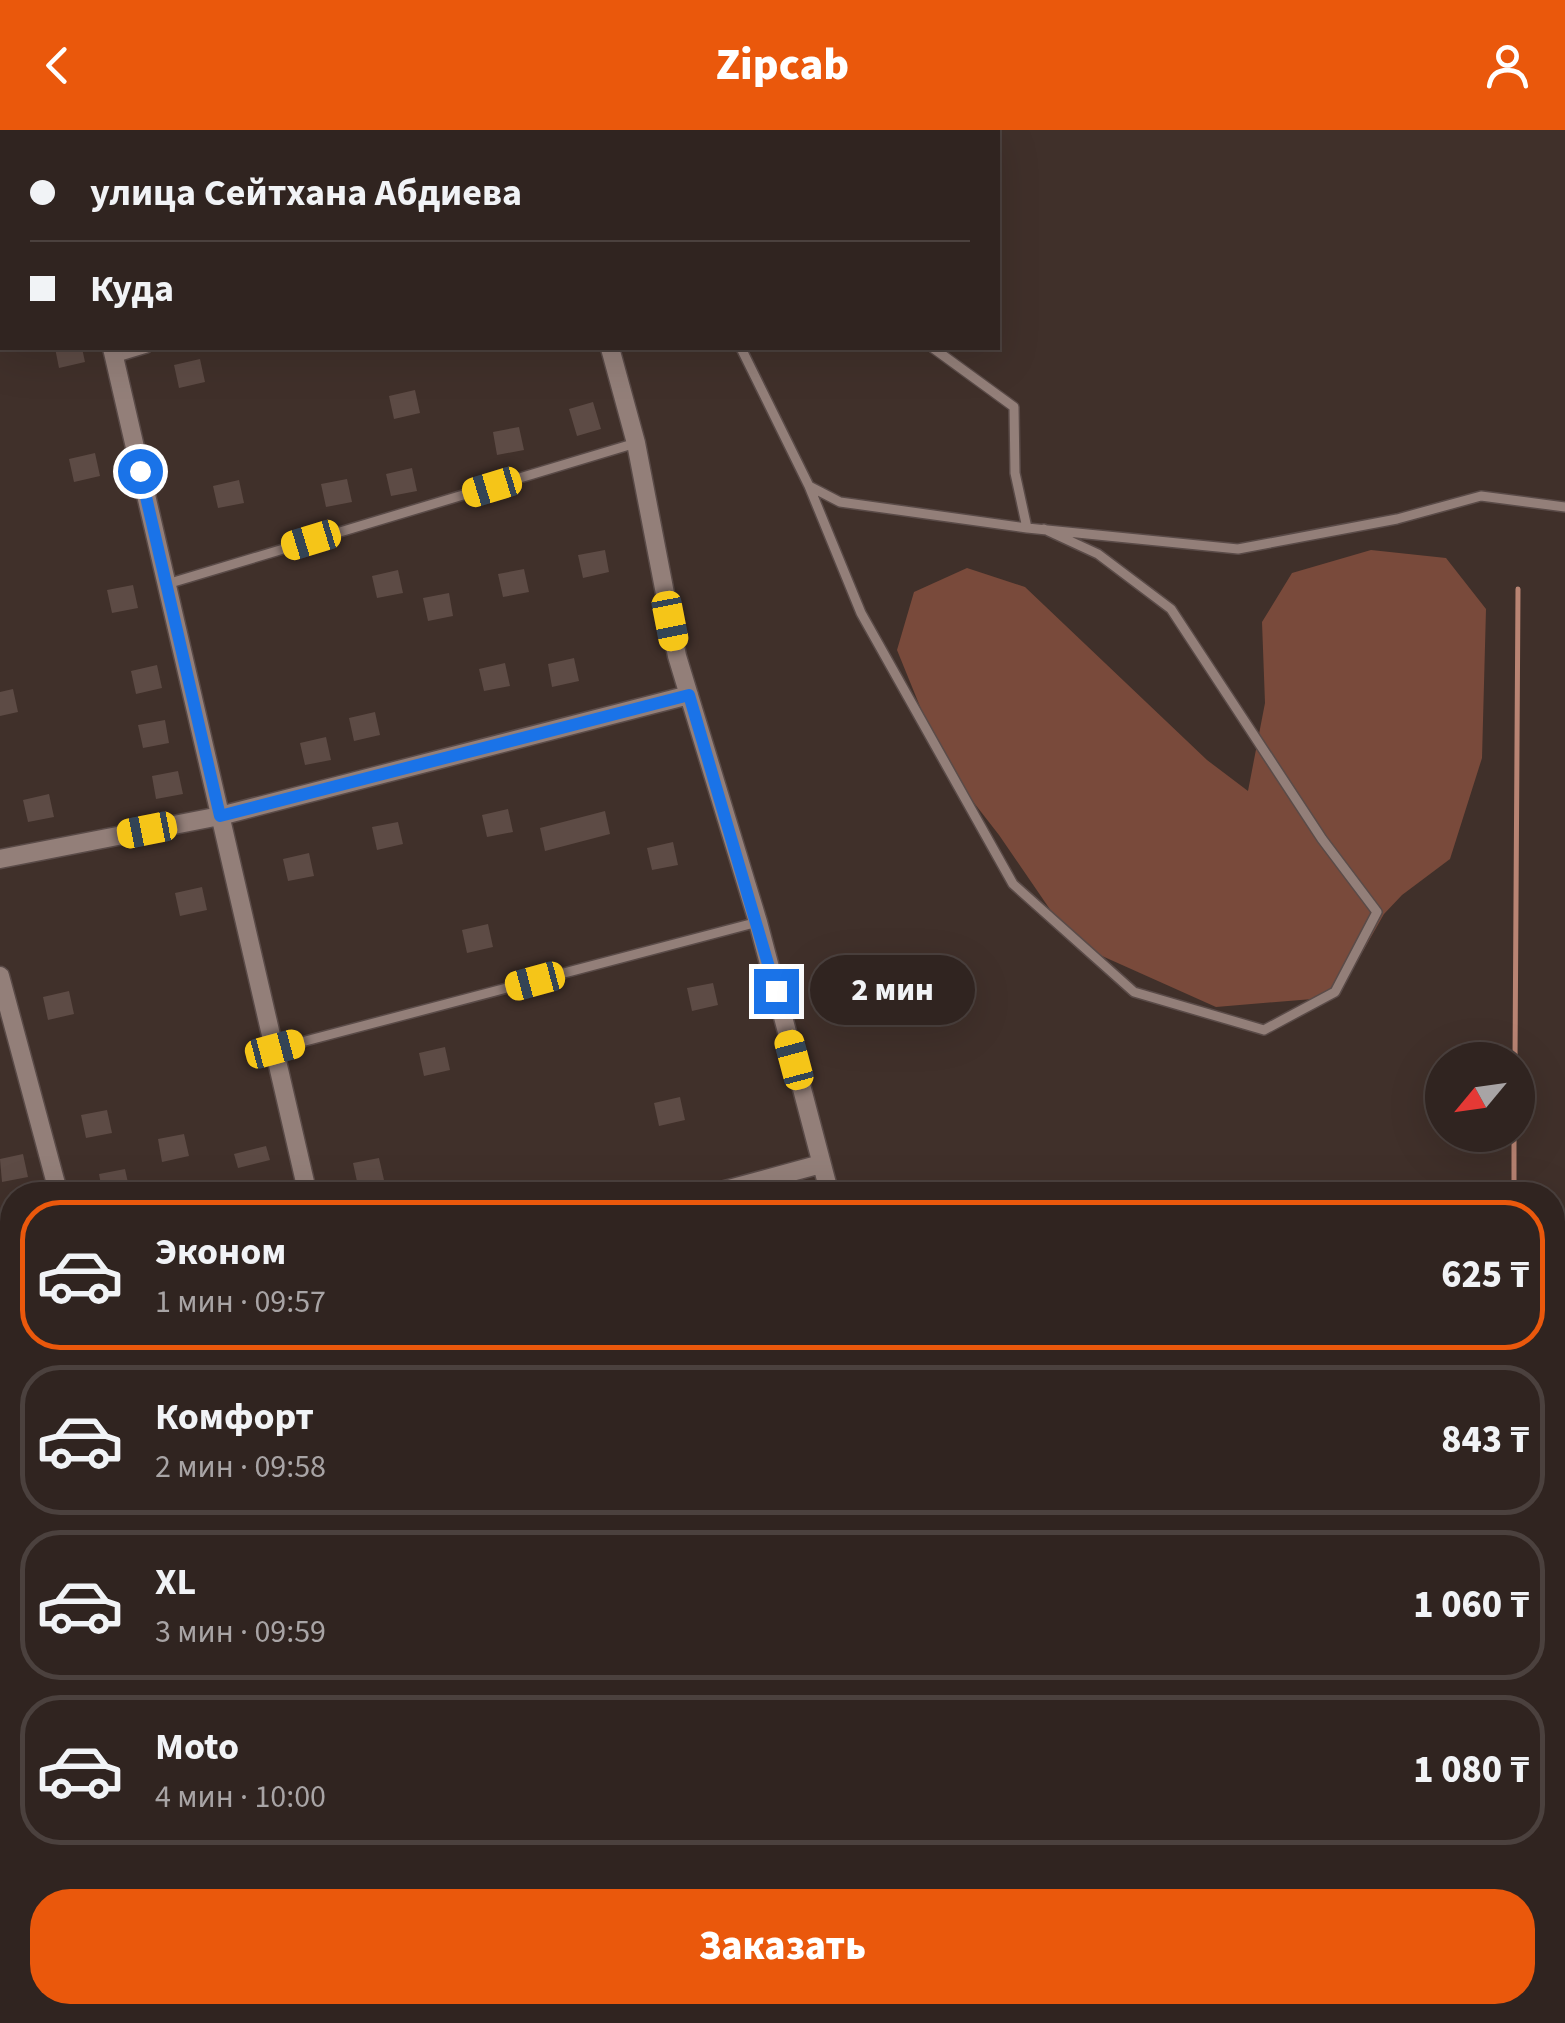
<!DOCTYPE html>
<html lang="ru">
<head>
<meta charset="utf-8">
<style>
	:root { --surface:#302420; --page:#3c302d; --text:#f1f3f6; --muted:#a8a4a5; --line:#4b413e; --accent:#ea580c }
	body { margin:0; font-family:"Source Sans 3",sans-serif; background:var(--page); color:var(--text); height:100vh; display:flex; flex-direction:column; font-size:38px; white-space:nowrap }
	* { box-sizing:border-box; margin:0 }
	p { font-size:32px; color:var(--muted) }
	.icon { flex:none; width:55px; height:55px; fill:none; stroke:currentColor; stroke-width:2; stroke-linecap:round; stroke-linejoin:round }
	.map { position:relative; flex:1; overflow:hidden }
	.side { position:absolute; left:0px; top:1052px; width:1565px; height:842px; display:flex; flex-direction:column; background:var(--surface); border-radius:40px 40px 0 0; box-shadow:0 10px 40px #0002,0 0 0 2px var(--line) }
	.side>* { flex:none }
	.hud { position:absolute; left:0px; top:0px; width:1000px; height:220px; box-shadow:0 10px 40px #0002,0 0 0 2px var(--line); display:grid; align-content:center; height:220px; padding:0 30px; background:var(--surface) }
	.needle { width:65px; rotate:241deg }
	.controls { position:absolute; left:1425px; top:912px; display:grid; gap:20px }
	.controls a { display:grid; place-items:center; width:110px; height:110px; border-radius:50%; background:var(--surface); box-shadow:0 10px 40px #0002,0 0 0 2px var(--line); font-size:50px }
	.end { position:absolute; width:45px; height:45px; margin:-22px; border:12px solid #1a73e8; background:#fff; box-shadow:0 0 0 5px #fff }
	.from { border-radius:50% }
	.bubble { position:absolute; height:70px; border-radius:35px; background:var(--surface); box-shadow:0 10px 40px #0002,0 0 0 2px var(--line); font-size:32px; font-weight:800; line-height:70px; text-align:center }
	.car { position:absolute; width:30px; height:60px; margin:-30px -15px; border-radius:12px; box-shadow:0 0 8px 2px #0007; background:linear-gradient(#f5c518 24%,#345 0 40%,#f5c518 0 76%,#345 0 86%,#f5c518 0) }
	.hud b { display:flex; align-items:center; gap:35px; height:95px; font-size:38px }
	.hud b+b { border-top:2px solid var(--line) }
	.hud i { width:25px; height:25px; background:var(--text) }
	ul { padding:18px 0 0; list-style:none }
	li { display:flex; align-items:center; gap:30px; height:150px; margin:0 20px 15px; padding:0 10px; border:5px solid var(--line); border-radius:40px }
	li div { flex:1 }
	li b { display:block; font-size:38px }
	li em { font-style:normal; font-weight:800 }
	li.active { border-color:var(--accent) }
	li>.icon { width:90px; height:90px; stroke-width:1.5 }
	.cta { display:flex; gap:20px; margin-top:auto; padding:20px 30px }
	.cta a { flex:1; height:115px; border-radius:40px; background:var(--accent); color:#fff; font-size:40px; font-weight:800; line-height:115px; text-align:center }
	header { display:flex; justify-content:space-between; align-items:center; height:130px; padding:0 30px; background:var(--accent); color:#fff; font-size:45px; font-weight:800 }
	.map>svg:first-child { display:block }
	.green { fill:#794a3b }
	.lines { fill:none; stroke-linecap:round; stroke-linejoin:round }
	.stream { stroke:#b98473; stroke-width:5 }
	.building { fill:#5d4b45 }
	.service-casing { stroke:#5a4b48; stroke-width:12 }
	.minor-casing { stroke:#5a4b48; stroke-width:21 }
	.path { stroke:#867873; stroke-width:2.5; stroke-dasharray:8 8; stroke-linecap:butt }
	.service { stroke:#937f79; stroke-width:9 }
	.minor { stroke:#937f79; stroke-width:18 }
	.route { stroke:#1a73e8; stroke-width:12 }
</style>
</head>
<body>
<header><svg class="icon" aria-label="back" viewBox="0 0 24 24"><path d="M15 5l-7 7 7 7"/></svg>Zipcab<svg class="icon" aria-label="person" viewBox="0 0 24 24"><circle cx="12" cy="8" r="4"/><path d="M4 21q1-7 8-7t8 7"/></svg></header>
<div class="map">
<svg width="1565" height="1893" viewBox="0 0 1565 1893">
	<rect width="100%" height="100%" fill="#40302a"/>
	<path class="green" d="M 1371,420 L 1446,428 L 1486,479 L 1482,628 L 1450,729 L 1402,765 L 1384,784 L 1337,867 L 1216,877 L 1073,813 L 999,705 L 943,633 L 897,520 L 914,462 L 967,438 L 1025,457 L 1207,630 L 1248,661 L 1265,573 L 1262,492 L 1292,443 Z"/>
	<g class="lines">
		<path class="stream" d="M 1515,930 L 1518,459
			M 1514,1065 L 1514,1005
			M 1519,1882 L 1519,1893"/>
	</g>
	<path class="building" d="M 55,218 L 82,218 L 85,232 L 59,238 Z
		M 200,229 L 205,252 L 179,258 L 174,235 Z
		M 415,260 L 420,283 L 394,289 L 389,266 Z
		M 593,272 L 601,299 L 577,306 L 569,279 Z
		M 519,297 L 524,320 L 497,325 L 493,302 Z
		M 95,323 L 100,346 L 74,352 L 69,329 Z
		M 412,338 L 417,361 L 391,366 L 386,344 Z
		M 347,349 L 352,372 L 326,377 L 321,354 Z
		M 239,350 L 244,373 L 218,378 L 213,356 Z
		M 605,420 L 609,442 L 583,448 L 578,425 Z
		M 524,439 L 529,462 L 503,467 L 498,444 Z
		M 398,440 L 403,463 L 377,468 L 372,446 Z
		M 133,455 L 138,478 L 112,483 L 107,460 Z
		M 449,463 L 453,486 L 428,491 L 423,468 Z
		M 574,528 L 579,551 L 552,557 L 548,534 Z
		M 505,533 L 510,556 L 484,561 L 479,539 Z
		M 157,535 L 162,558 L 136,564 L 131,541 Z
		M 13,559 L 18,582 L 0,586 L 0,562 Z
		M 375,582 L 380,605 L 354,611 L 349,588 Z
		M 165,590 L 169,613 L 143,618 L 138,595 Z
		M 326,607 L 331,630 L 305,635 L 300,613 Z
		M 178,641 L 183,664 L 156,669 L 152,646 Z
		M 49,664 L 54,687 L 28,692 L 23,670 Z
		M 508,679 L 513,702 L 487,707 L 482,685 Z
		M 605,681 L 610,704 L 545,721 L 540,698 Z
		M 398,692 L 403,714 L 377,720 L 372,697 Z
		M 673,712 L 678,735 L 652,740 L 647,718 Z
		M 309,723 L 314,746 L 288,751 L 283,729 Z
		M 202,757 L 207,780 L 180,786 L 175,763 Z
		M 488,794 L 493,817 L 467,823 L 462,800 Z
		M 713,853 L 718,875 L 692,881 L 687,858 Z
		M 69,861 L 74,884 L 48,890 L 43,867 Z
		M 445,917 L 450,940 L 424,946 L 419,923 Z
		M 680,967 L 685,990 L 659,996 L 654,973 Z
		M 107,980 L 112,1003 L 86,1008 L 81,985 Z
		M 184,1004 L 189,1026 L 162,1032 L 158,1009 Z
		M 266,1016 L 270,1030 L 238,1038 L 234,1024 Z
		M 23,1024 L 28,1047 L 2,1052 L 0,1029 Z
		M 379,1028 L 384,1050 L 358,1056 L 353,1033 Z
		M 125,1039 L 130,1062 L 103,1065 L 99,1044 Z"/>
	<g class="lines">
		<g class="service-casing">
			<path id="service" d="M 685,0 L 687,2
				M 741,218 L 809,356 L 861,483 L 1013,754 L 1134,862 L 1264,900 L 1335,862 L 1377,782 L 1322,709 L 1171,479 L 1098,424 L 1044,399
				M 933,218 L 1014,277 L 1015,343 L 1027,398
				M 114,228 L 147,218
				M 809,356 L 840,372 L 1027,398 L 1238,419 L 1397,389 L 1481,366 L 1565,377
				M 167,454 L 636,313
				M 275,919 L 758,792
				M 1552,1676 L 1565,1669
				M 1552,1822 L 1565,1845"/>
		</g>
		<g class="minor-casing">
			<path id="minor" d="M 61,0 L 62,2
				M 554,0 L 555,2
				M 112,218 L 308,1065
				M 610,218 L 636,313 L 677,526 L 758,792 L 830,1065
				M 0,729 L 220,686 L 689,565
				M 0,846 L 59,1065
				M 707,1065 L 821,1034
				M 0,1509 L 12,1506
				M 260,1882 L 263,1893
				M 498,1882 L 501,1893
				M 1043,1882 L 1045,1893
				M 679,1893 L 718,1882"/>
		</g>
		<path class="path" d="M 155,1893 L 158,1882"/>
		<use href="#service" class="service"/>
		<use href="#minor" class="minor"/>
	</g>
	<g class="lines">
		<path class="route" d="M 140,341 L 220,686 L 689,565 L 776,861"/>
	</g>
</svg>
<div class="controls">
<a><svg class="needle" viewBox="-14 -14 28 28"><path d="M0-13l5 13h-10z" fill="#e53935"/><path d="M0 13l5-13h-10z" fill="#a8a4a5"/></svg></a>
</div>
<i class="end from" style="left:140px;top:341px"></i>
<i class="end" style="left:776px;top:861px"></i>
<div class="bubble" style="left:810px;top:825px;width:165px">2 мин</div>
<i class="car" style="left:492px;top:357px;rotate:253deg"></i>
<i class="car" style="left:311px;top:410px;rotate:253deg"></i>
<i class="car" style="left:670px;top:491px;rotate:169deg"></i>
<i class="car" style="left:147px;top:700px;rotate:259deg"></i>
<i class="car" style="left:535px;top:851px;rotate:255deg"></i>
<i class="car" style="left:275px;top:919px;rotate:75deg"></i>
<i class="car" style="left:794px;top:930px;rotate:345deg"></i>
<div class="hud">
<b><i class="from"></i>улица Сейтхана Абдиева</b>
<b><i></i>Куда</b>
</div>
<section class="side">
<ul>
<li class="active"><svg class="icon" aria-label="car" viewBox="0 0 24 24"><path d="M5 17H2v-5l4-1 3-4h7l3 4 3 1v5h-3M9 17h6M6 11h13"/><circle cx="7" cy="17" r="2"/><circle cx="17" cy="17" r="2"/></svg><div><b>Эконом</b><p>1 мин · 09:57</p></div><em>625 ₸</em></li>
<li><svg class="icon" aria-label="car" viewBox="0 0 24 24"><path d="M5 17H2v-5l4-1 3-4h7l3 4 3 1v5h-3M9 17h6M6 11h13"/><circle cx="7" cy="17" r="2"/><circle cx="17" cy="17" r="2"/></svg><div><b>Комфорт</b><p>2 мин · 09:58</p></div><em>843 ₸</em></li>
<li><svg class="icon" aria-label="car" viewBox="0 0 24 24"><path d="M5 17H2v-5l4-1 3-4h7l3 4 3 1v5h-3M9 17h6M6 11h13"/><circle cx="7" cy="17" r="2"/><circle cx="17" cy="17" r="2"/></svg><div><b>XL</b><p>3 мин · 09:59</p></div><em>1 060 ₸</em></li>
<li><svg class="icon" aria-label="car" viewBox="0 0 24 24"><path d="M5 17H2v-5l4-1 3-4h7l3 4 3 1v5h-3M9 17h6M6 11h13"/><circle cx="7" cy="17" r="2"/><circle cx="17" cy="17" r="2"/></svg><div><b>Moto</b><p>4 мин · 10:00</p></div><em>1 080 ₸</em></li>
</ul>
<div class="cta"><a>Заказать</a></div>
</section>
</div>
</body>
</html>
